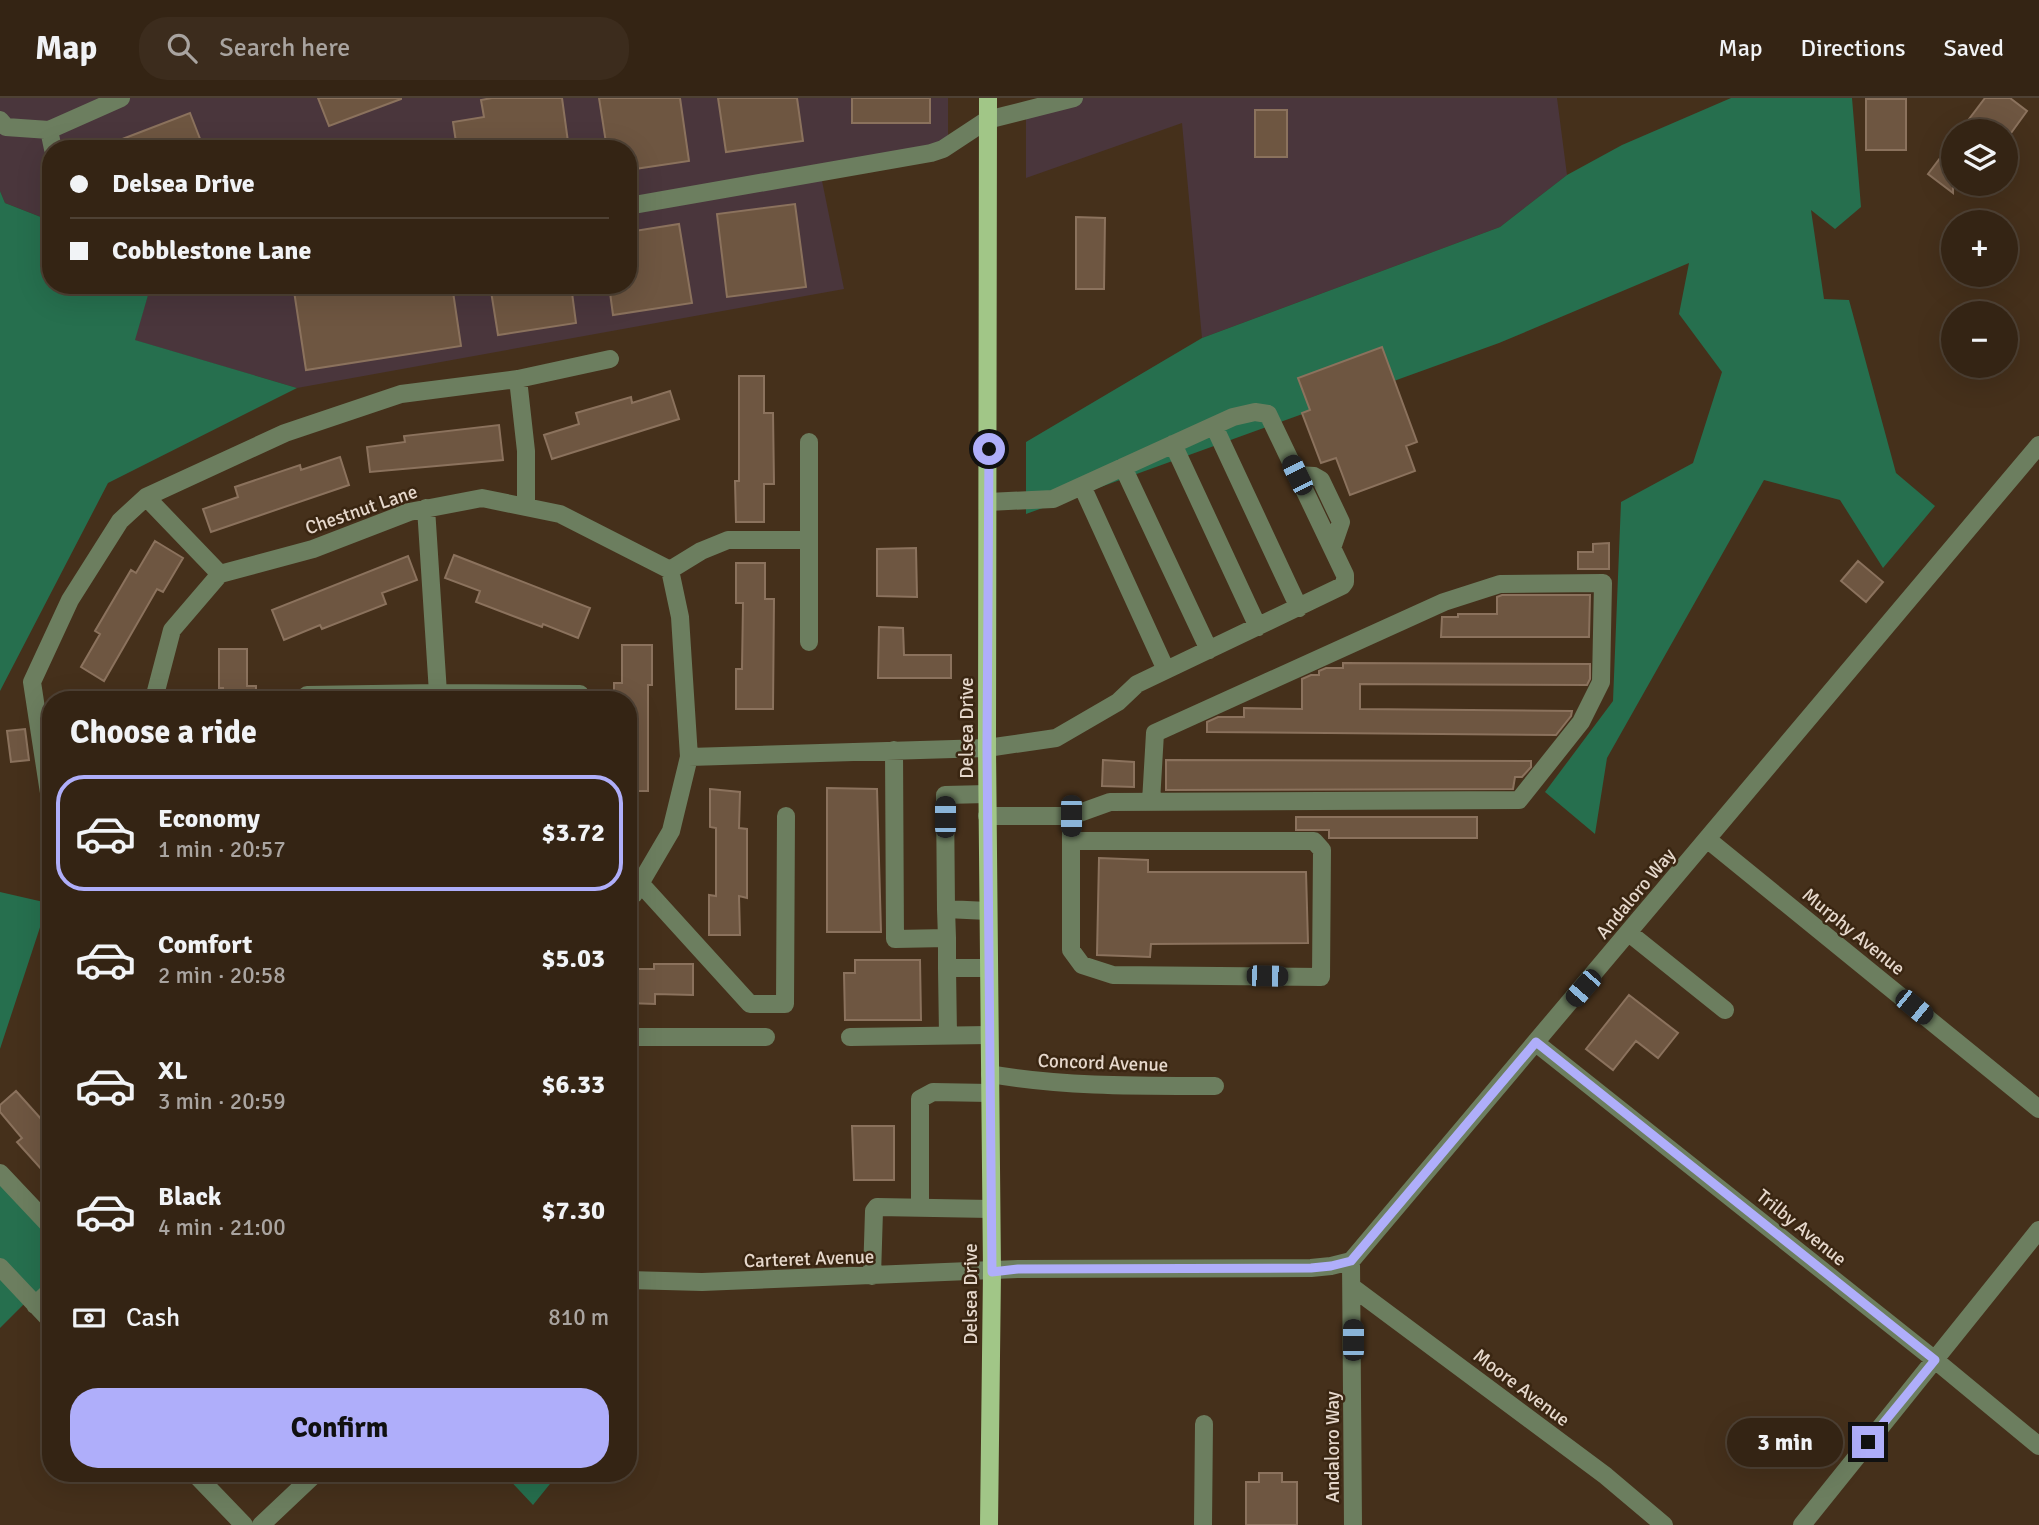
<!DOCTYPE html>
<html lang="en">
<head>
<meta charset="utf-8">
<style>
	:root { --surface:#342414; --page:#3c2c1d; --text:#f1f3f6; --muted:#a9a4a0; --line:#4e4134; --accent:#afaefa }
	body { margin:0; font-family:Signika,sans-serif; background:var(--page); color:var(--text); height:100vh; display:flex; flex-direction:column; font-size:26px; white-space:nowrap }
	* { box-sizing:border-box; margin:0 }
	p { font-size:23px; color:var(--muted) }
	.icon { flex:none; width:38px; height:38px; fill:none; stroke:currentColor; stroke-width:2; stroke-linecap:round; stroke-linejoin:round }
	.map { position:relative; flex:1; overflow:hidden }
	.panel { position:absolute; left:42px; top:593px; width:595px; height:791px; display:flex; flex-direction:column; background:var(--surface); border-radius:28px; box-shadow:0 7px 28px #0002,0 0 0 2px var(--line) }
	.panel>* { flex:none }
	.top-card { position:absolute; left:42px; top:42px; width:595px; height:154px; border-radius:28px; box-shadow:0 7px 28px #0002,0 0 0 2px var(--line); display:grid; align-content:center; height:154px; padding:0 28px; background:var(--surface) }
	.tools { position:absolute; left:1941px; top:21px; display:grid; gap:14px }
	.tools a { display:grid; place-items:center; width:77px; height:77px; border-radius:50%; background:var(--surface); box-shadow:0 7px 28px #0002,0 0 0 2px var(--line); font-size:35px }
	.end { position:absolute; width:32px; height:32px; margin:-16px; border:9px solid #afaefa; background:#111; box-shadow:0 0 0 4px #111 }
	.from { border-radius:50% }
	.bubble { position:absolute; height:49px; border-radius:24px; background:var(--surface); box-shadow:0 7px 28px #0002,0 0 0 2px var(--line); font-size:23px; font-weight:700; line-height:49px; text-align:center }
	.car { position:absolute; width:21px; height:42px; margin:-21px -10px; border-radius:9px; box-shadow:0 0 5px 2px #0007; background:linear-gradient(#222 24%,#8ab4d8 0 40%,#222 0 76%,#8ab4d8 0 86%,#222 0) }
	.top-card b { display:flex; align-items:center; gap:24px; height:66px; font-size:26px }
	.top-card b+b { border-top:2px solid var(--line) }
	.top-card i { width:18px; height:18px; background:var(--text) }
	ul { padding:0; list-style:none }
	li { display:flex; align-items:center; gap:21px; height:116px; margin:0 14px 10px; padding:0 14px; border:4px solid transparent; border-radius:28px }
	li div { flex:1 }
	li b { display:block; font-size:26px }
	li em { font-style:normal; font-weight:700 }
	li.on { border-color:var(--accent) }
	li>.icon { width:63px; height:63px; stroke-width:1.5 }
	h2 { padding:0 28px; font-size:32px; line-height:84px }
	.pay { display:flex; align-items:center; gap:18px; height:77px; padding:0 28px; font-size:26px }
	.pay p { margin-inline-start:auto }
	.button { display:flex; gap:14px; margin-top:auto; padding:14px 28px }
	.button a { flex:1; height:80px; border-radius:28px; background:var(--accent); color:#111; font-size:28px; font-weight:700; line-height:80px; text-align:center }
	header { display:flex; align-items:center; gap:42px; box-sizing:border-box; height:98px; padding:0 35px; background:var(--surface); border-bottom:2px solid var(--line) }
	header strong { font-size:33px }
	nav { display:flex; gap:38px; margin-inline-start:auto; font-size:24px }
	.search { width:490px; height:63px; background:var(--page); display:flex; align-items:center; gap:18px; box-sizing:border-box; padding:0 24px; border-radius:28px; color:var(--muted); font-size:26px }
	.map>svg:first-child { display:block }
	.industrial { fill:#4a363c }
	.forest { fill:#266f4e }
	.building { fill:#6e5641; stroke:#8b725d; stroke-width:2 }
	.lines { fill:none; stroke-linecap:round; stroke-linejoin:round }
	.minor { stroke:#6c7e5f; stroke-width:18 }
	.major { stroke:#a1c687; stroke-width:18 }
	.route { stroke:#afaefa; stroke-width:9 }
	.labels { text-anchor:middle; stroke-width:5; stroke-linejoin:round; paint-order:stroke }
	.street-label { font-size:19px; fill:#e6d8cc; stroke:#3a2612 }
</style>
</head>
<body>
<header>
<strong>Map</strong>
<div class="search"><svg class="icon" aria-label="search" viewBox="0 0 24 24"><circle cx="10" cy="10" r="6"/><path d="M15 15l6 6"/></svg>Search here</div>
<nav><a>Map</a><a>Directions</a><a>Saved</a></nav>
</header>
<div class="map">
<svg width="2039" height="1427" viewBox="0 0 2039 1427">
	<rect width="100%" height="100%" fill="#45301b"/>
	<path class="industrial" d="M 0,0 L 948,0 L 948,50 L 820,73 L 844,191 L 297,290 L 134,242 L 151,187 L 628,187 L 628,51 L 51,51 L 51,123 L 5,105 L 0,93 Z
		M 1050,0 L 1557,0 L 1567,77 L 1500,129 L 1202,240 L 1182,25 L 1026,80 L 1026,9 Z"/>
	<path class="forest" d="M 1731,0 L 1852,0 L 1861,109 L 1835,131 L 1811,112 L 1824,201 L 1849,202 L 1896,375 L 1935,408 L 1883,470 L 1840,402 L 1764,382 L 1607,660 L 1595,736 L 1545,694 L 1613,603 L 1621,404 L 1693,365 L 1722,274 L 1679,216 L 1689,165 L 1499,245 L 1026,416 L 1026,344 L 1202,240 L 1500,129 L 1567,77 L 1622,47 Z
		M 0,93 L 5,105 L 51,123 L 51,187 L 151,187 L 135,242 L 297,290 L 108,385 L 0,593 Z
		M 0,794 L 48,805 L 0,951 Z
		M 0,1073 L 51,1131 L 51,1213 L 35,1195 L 0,1230 Z
		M 504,1376 L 558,1376 L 533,1407 Z"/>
	<path class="building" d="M 318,0 L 401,0 L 401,1 L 329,28 Z
		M 492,0 L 562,0 L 569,51 L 457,51 L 453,24 L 484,19 L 481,2 Z
		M 599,0 L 680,0 L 689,63 L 628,72 L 628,51 L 607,51 Z
		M 718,0 L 797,0 L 803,43 L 726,54 Z
		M 852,0 L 930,0 L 930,25 L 852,25 Z
		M 1985,0 L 2010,0 L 2027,13 L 2006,42 L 2006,33 L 1960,33 Z
		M 1866,1 L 1906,1 L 1906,52 L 1866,52 Z
		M 1255,12 L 1287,12 L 1287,59 L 1255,59 Z
		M 190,15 L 204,51 L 100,51 L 99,50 Z
		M 1953,43 L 1953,95 L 1928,76 Z
		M 795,106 L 806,189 L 727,199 L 717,116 Z
		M 1076,119 L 1105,120 L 1104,191 L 1076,191 Z
		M 679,126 L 692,205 L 613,217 L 609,187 L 628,187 L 628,134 Z
		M 331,187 L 452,187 L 461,248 L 306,272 L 294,193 Z
		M 490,187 L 571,187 L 576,225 L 498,237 Z
		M 1382,249 L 1417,344 L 1406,348 L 1415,373 L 1350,397 L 1336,360 L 1321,365 L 1302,315 L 1310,312 L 1298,280 Z
		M 739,278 L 764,278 L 764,315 L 773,315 L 774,386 L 764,386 L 764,424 L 736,424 L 735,383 L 739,383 Z
		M 670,293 L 679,321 L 552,361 L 544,337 L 579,326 L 576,315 L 631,299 L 632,305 Z
		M 499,327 L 503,362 L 370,374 L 367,349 L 405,344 L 404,338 Z
		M 340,359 L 349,387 L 211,434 L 203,411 L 238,399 L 235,389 L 300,367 L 301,372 Z
		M 155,443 L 183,460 L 163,494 L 157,491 L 104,583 L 81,569 L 100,536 L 95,533 L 131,472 L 136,475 Z
		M 1609,445 L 1609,471 L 1578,471 L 1578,454 L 1593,454 L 1593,446 Z
		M 916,450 L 917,499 L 877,498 L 877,451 Z
		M 454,457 L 590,510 L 578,540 L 543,526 L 542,529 L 476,504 L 480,493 L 445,480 Z
		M 408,458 L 417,482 L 382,495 L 386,506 L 322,531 L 320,527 L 284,542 L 272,512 Z
		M 1858,463 L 1883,484 L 1866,504 L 1841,483 Z
		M 736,465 L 765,465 L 765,501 L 774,501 L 773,611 L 736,611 L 736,571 L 742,571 L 743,505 L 736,505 Z
		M 1502,497 L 1590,497 L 1589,539 L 1441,539 L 1442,519 L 1458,519 L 1458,516 L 1497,516 L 1497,499 Z
		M 879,529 L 903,530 L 904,557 L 951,557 L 951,580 L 878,580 Z
		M 622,547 L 652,547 L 652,587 L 648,587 L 648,693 L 628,693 L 628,602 L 614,602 L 614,585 L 622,585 Z
		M 219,551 L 247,551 L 247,588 L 256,588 L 256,602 L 223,602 L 223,590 L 219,590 Z
		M 1343,565 L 1590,566 L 1590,581 L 1587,587 L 1360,586 L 1360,611 L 1572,613 L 1571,618 L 1556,637 L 1207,634 L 1207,624 L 1218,619 L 1244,619 L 1244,610 L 1302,611 L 1302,581 L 1311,577 L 1319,577 L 1319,573 L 1326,570 L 1343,570 Z
		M 25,631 L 29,662 L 11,664 L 7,633 Z
		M 1103,662 L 1134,664 L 1134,689 L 1102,688 Z
		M 1166,662 L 1531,663 L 1531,669 L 1522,679 L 1515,679 L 1513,691 L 1166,692 Z
		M 827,690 L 877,691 L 881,834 L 827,834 Z
		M 710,691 L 740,694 L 739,730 L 747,731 L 747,800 L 739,798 L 740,837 L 709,837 L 709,797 L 716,798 L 716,730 L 710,729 Z
		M 1296,719 L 1477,719 L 1477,740 L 1329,740 L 1329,732 L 1296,732 Z
		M 1099,760 L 1148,762 L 1148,774 L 1306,774 L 1308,845 L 1151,846 L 1150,859 L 1097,857 Z
		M 855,862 L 920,862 L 921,922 L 845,922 L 844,875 L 855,875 Z
		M 654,866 L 693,866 L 693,897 L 655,896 L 655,906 L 628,905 L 628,871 L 654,871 Z
		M 1629,897 L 1678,935 L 1658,960 L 1636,943 L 1613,972 L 1586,951 Z
		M 16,993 L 51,1032 L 51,1082 L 17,1044 L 22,1040 L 0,1014 L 0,1007 Z
		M 852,1028 L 894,1028 L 894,1082 L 854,1082 Z
		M 1259,1375 L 1282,1375 L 1282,1384 L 1297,1384 L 1297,1427 L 1246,1427 L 1246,1384 L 1259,1384 Z"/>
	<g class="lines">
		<path class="minor" d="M 0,22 L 6,29 L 49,32 L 121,0
			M 49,32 L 53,51
			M 628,108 L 931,55 L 943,51 L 987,22 L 1074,0
			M 518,281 L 526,353 L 526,408
			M 1214,328 L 1299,510
			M 809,344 L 809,544
			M 1173,346 L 1258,529
			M 1123,369 L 1209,552
			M 1297,377 L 1314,378 L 1321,382 L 1341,424 L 1332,450
			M 1082,388 L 1166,572
			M 146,399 L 220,476
			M 670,472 L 701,453 L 728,442 L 809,442
			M 438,595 L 580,596
			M 307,597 L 438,595 L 426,410
			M 156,602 L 156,593 L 172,532 L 220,476 L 313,451 L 409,414 L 482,400 L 560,416 L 670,472 L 680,519 L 689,659 L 671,733 L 634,796 L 628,797
			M 894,652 L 895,841 L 947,840 L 946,811 L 988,813
			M 689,659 L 987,650 L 1056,640 L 1118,604 L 1137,586 L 1342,488 L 1345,484 L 1345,477 L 1268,316 L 1255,314 L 1233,319 L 1053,401 L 988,404
			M 51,708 L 32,584 L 70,502 L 120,423 L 146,399 L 285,335 L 401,296 L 518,281 L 610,261
			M 987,718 L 1071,718 L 1110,704 L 1519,702 L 1581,624 L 1601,584 L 1603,485 L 1500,486 L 1444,504 L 1155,635 L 1151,704
			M 1071,718 L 1071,852 L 1082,867 L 1113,877 L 1321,879 L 1322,752 L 1314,743 L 1071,743
			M 1707,741 L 2039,1011
			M 640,785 L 750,906 L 785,906 L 786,718
			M 946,811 L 945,697 L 987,696
			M 1629,835 L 1725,912
			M 947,840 L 947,870 L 989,870
			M 947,870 L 948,937
			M 628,939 L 766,939
			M 850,939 L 989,937
			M 1536,945 L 1935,1262 L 2039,1348
			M 990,976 C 1064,989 1139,988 1215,988
			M 0,1075 L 51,1129
			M 920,1109 L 920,1001 L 933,994 L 990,995
			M 0,1169 L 51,1223
			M 872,1178 L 874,1113 L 877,1109 L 991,1111
			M 628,1182 L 702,1184 L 1018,1171 L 1311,1170 L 1331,1168 L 1351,1163
			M 1352,1189 L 1606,1378 L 1664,1427
			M 35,1207 L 51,1192
			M 195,1376 L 244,1427
			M 261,1427 L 315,1376
			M 1203,1427 L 1204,1326
			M 1353,1427 L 1351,1163 L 2039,347
			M 1802,1427 L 2039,1132"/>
		<path class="major" d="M 988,0 L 987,650 L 992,1174 L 989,1427"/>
	</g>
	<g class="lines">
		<path class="route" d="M 989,351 L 987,650 L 992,1174 L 1018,1171 L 1311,1170 L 1331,1168 L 1351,1163 L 1536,944 L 1935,1262 L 1868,1344"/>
	</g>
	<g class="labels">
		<g class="street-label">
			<text transform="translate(361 411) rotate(-19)" y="7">Chestnut Lane</text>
			<text transform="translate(966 630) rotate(-90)" y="7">Delsea Drive</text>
			<text transform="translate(1635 795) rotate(-50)" y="7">Andaloro Way</text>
			<text transform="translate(1854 833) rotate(39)" y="7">Murphy Avenue</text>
			<text transform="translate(1103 964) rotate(2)" y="7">Concord Avenue</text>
			<text transform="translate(1802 1129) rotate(39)" y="7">Trilby Avenue</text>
			<text transform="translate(809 1160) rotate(-2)" y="7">Carteret Avenue</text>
			<text transform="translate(970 1196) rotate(-90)" y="7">Delsea Drive</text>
			<text transform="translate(1522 1289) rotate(37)" y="7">Moore Avenue</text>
			<text transform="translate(1332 1349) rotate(-90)" y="7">Andaloro Way</text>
		</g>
	</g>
</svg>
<div class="tools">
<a><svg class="icon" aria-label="layers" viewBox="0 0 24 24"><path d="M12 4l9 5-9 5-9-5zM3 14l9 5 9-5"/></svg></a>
<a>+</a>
<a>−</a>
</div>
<i class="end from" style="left:989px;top:351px"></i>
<i class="end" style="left:1868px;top:1344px"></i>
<div class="bubble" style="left:1727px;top:1320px;width:116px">3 min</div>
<i class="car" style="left:1297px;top:377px;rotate:334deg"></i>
<i class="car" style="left:1071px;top:718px;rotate:180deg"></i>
<i class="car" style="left:945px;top:719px;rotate:0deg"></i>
<i class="car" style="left:1267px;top:878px;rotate:91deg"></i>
<i class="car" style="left:1583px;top:890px;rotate:221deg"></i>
<i class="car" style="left:1914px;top:909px;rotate:129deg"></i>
<i class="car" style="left:1353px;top:1242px;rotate:0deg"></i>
<div class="top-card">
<b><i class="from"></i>Delsea Drive</b>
<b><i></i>Cobblestone Lane</b>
</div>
<section class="panel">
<h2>Choose a ride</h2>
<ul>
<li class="on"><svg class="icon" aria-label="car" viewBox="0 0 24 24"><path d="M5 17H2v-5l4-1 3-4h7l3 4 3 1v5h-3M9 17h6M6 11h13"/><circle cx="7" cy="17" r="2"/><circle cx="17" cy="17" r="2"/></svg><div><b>Economy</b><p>1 min · 20:57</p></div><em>$3.72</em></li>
<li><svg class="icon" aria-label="car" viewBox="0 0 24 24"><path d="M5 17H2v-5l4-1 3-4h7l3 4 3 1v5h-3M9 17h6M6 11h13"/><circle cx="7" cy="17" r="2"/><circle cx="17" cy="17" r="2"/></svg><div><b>Comfort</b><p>2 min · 20:58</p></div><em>$5.03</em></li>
<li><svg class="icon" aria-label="car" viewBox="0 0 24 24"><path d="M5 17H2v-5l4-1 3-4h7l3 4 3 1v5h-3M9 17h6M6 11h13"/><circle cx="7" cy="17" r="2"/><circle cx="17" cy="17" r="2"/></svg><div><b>XL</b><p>3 min · 20:59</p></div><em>$6.33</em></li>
<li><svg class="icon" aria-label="car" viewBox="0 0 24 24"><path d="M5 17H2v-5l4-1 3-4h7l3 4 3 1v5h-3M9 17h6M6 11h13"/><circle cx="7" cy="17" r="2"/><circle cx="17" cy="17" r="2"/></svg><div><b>Black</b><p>4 min · 21:00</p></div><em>$7.30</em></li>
</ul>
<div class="pay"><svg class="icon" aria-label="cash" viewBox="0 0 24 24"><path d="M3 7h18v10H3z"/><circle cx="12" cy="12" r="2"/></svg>Cash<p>810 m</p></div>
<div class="button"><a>Confirm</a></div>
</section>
</div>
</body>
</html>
